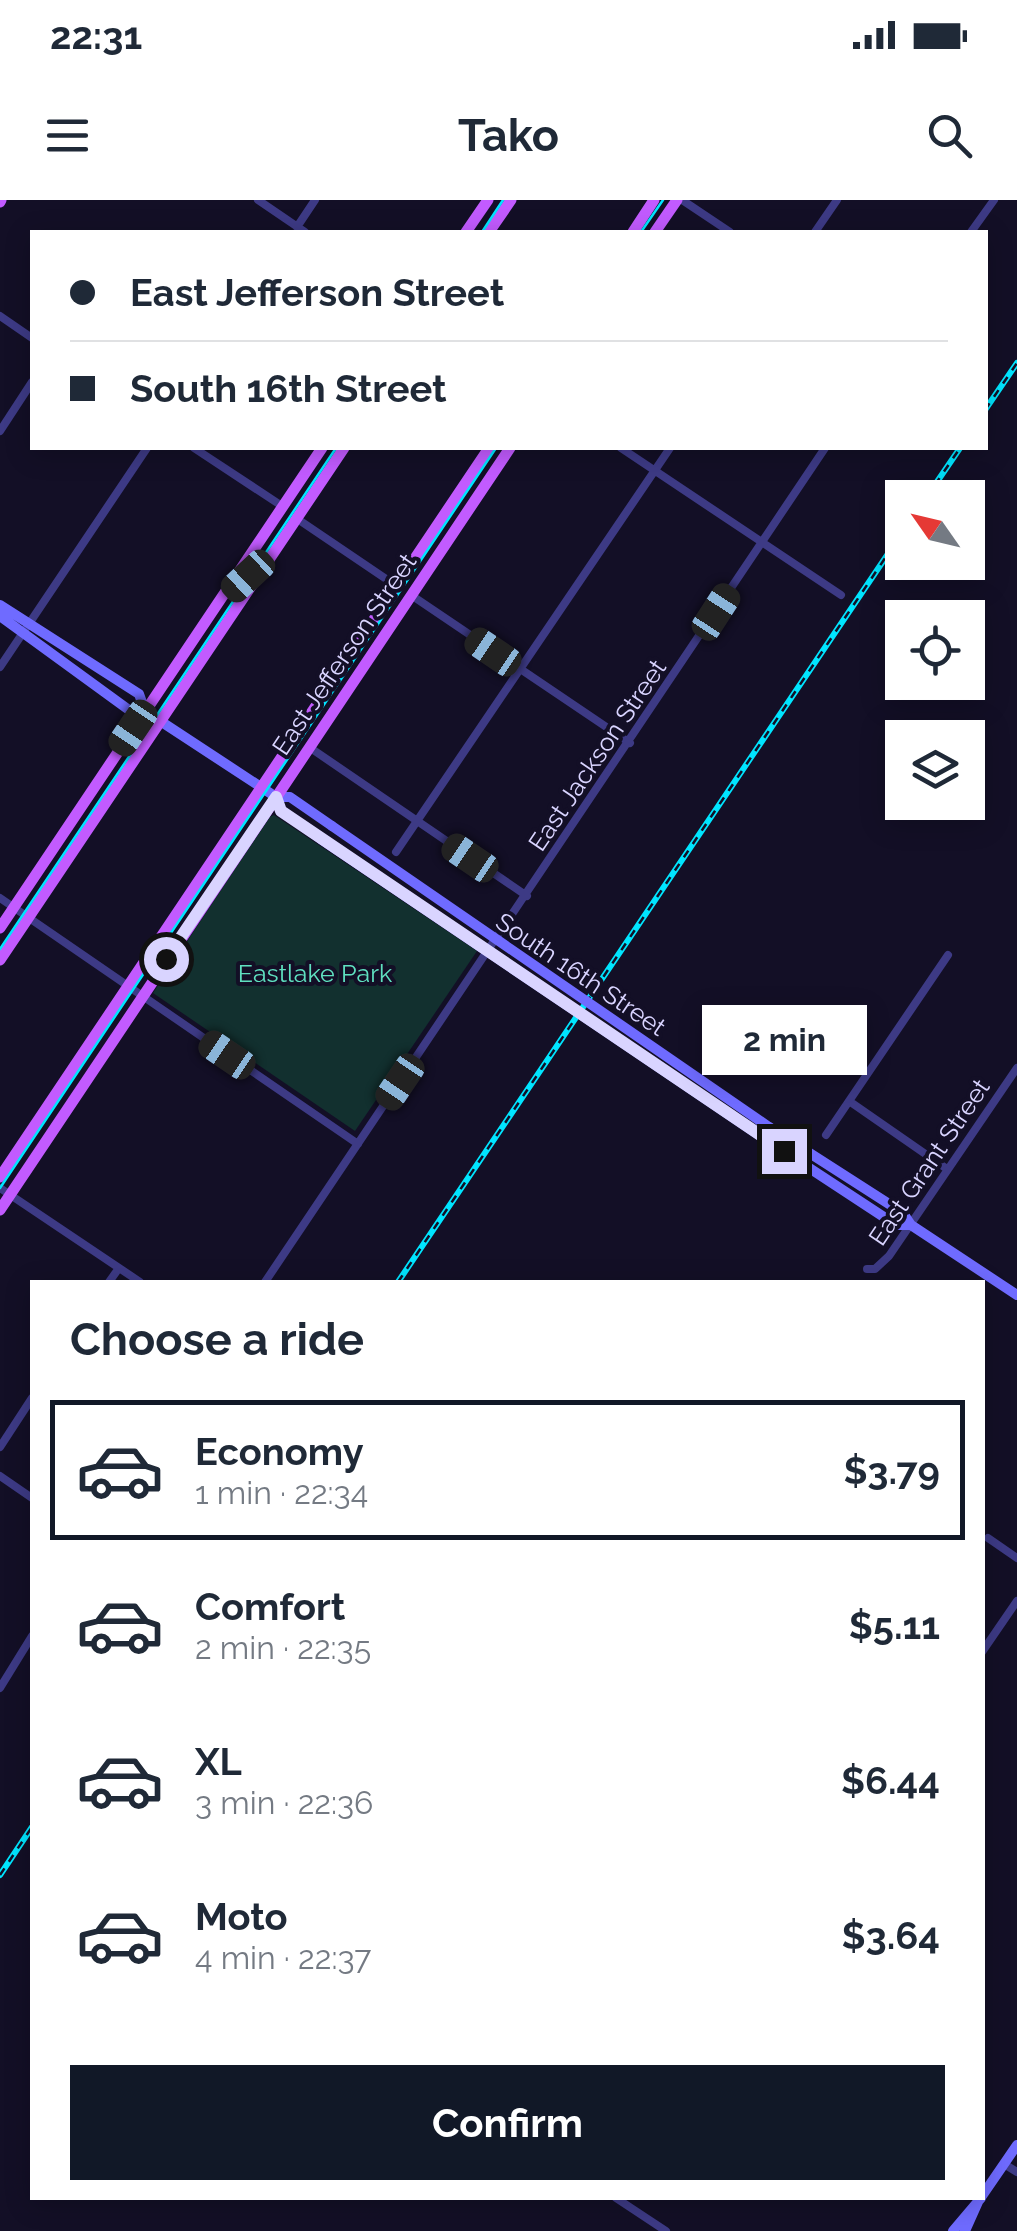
<!DOCTYPE html>
<html lang="en">
<head>
<meta charset="utf-8">
<style>
	:root { --surface:#fff; --page:#f6f6f7; --text:#1f2937; --muted:#747a83; --line:#e0e1e3; --accent:#111827 }
	body { margin:0; font-family:Raleway,sans-serif; background:var(--page); color:var(--text); height:100vh; display:flex; flex-direction:column; font-size:38px; white-space:nowrap }
	* { box-sizing:border-box; margin:0 }
	p { font-size:32px; color:var(--muted) }
	.icon { flex:none; width:55px; height:55px; fill:none; stroke:currentColor; stroke-width:2; stroke-linecap:round; stroke-linejoin:round }
	.map { position:relative; flex:1; overflow:hidden }
	.sheet { position:absolute; left:30px; top:1080px; width:955px; height:920px; display:flex; flex-direction:column; background:var(--surface); border-radius:0px; box-shadow:0 5px 25px #0003 }
	.sheet>* { flex:none }
	.banner { position:absolute; left:30px; top:30px; width:958px; height:220px; border-radius:0px; box-shadow:0 5px 25px #0003; display:grid; align-content:center; height:220px; padding:0 40px; background:var(--surface) }
	.needle { width:65px; rotate:304deg }
	.controls { position:absolute; left:885px; top:280px; display:grid; gap:20px }
	.controls a { display:grid; place-items:center; width:100px; height:100px; border-radius:0px; background:var(--surface); box-shadow:0 5px 25px #0003; font-size:50px }
	.end { position:absolute; width:45px; height:45px; margin:-22px; border:12px solid #d9d4ff; background:#111; box-shadow:0 0 0 5px #111 }
	.from { border-radius:50% }
	.bubble { position:absolute; height:70px; border-radius:0px; background:var(--surface); box-shadow:0 5px 25px #0003; font-size:32px; font-weight:700; line-height:70px; text-align:center }
	.car { position:absolute; width:30px; height:60px; margin:-30px -15px; border-radius:12px; box-shadow:0 0 8px 2px #0007; background:linear-gradient(#222 24%,#8ab4d8 0 40%,#222 0 76%,#8ab4d8 0 86%,#222 0) }
	.banner b { display:flex; align-items:center; gap:35px; height:95px; font-size:38px }
	.banner b+b { border-top:2px solid var(--line) }
	.banner i { width:25px; height:25px; background:var(--text) }
	ul { padding:0; list-style:none }
	li { display:flex; align-items:center; gap:30px; height:140px; margin:0 20px 15px; padding:0 20px; border:5px solid transparent; border-radius:0px }
	li div { flex:1 }
	li b { display:block; font-size:38px }
	li em { font-style:normal; font-weight:700 }
	li.on { border-color:var(--accent) }
	li>.icon { width:90px; height:90px; stroke-width:1.5 }
	h2 { padding:0 40px; font-size:45px; line-height:120px }
	.button { display:flex; gap:20px; margin-top:auto; padding:20px 40px }
	.button a { flex:1; height:115px; border-radius:0px; background:var(--accent); color:#fff; font-size:40px; font-weight:700; line-height:115px; text-align:center }
	.status { display:flex; justify-content:space-between; align-items:center; height:70px; padding:0 50px; background:var(--surface); direction:ltr }
	.status svg { height:28px; fill:currentColor }
	header { display:flex; justify-content:space-between; align-items:center; height:130px; padding:0 40px; background:var(--surface); font-size:45px; font-weight:700 }
	.map>svg:first-child { display:block }
	.green { fill:#12302f }
	.lines { fill:none; stroke-linecap:round; stroke-linejoin:round }
	.street { stroke:#3d3a85; stroke-width:8 }
	.secondary { stroke:#6f6bff; stroke-width:10 }
	.primary { stroke:#c25bff; stroke-width:11 }
	.tram { stroke:#00e5ff; stroke-width:2.5 }
	.rail-casing { stroke:#00e5ff; stroke-width:6 }
	.rail { stroke:#130f26; stroke-width:2.5; stroke-dasharray:8; stroke-linecap:butt }
	.secondary-bridge { stroke:#6f6bff; stroke-width:10 }
	.route { stroke:#d9d4ff; stroke-width:12 }
	.labels { text-anchor:middle; stroke-width:8; stroke-linejoin:round; paint-order:stroke }
	.street-label { font-size:25px; fill:#d9d4ff; stroke:#130f26 }
	.park-label { font-size:25px; fill:#5fe0c0; stroke:#130f26 }
</style>
</head>
<body>
<div class="status"><b>22:31</b><svg viewBox="0 0 49 12"><path d="M0 12V9h3v3zM5 12V6h3v6zM10 12V3h3v9zM15 12V0h3v12zM26 1h20v11H26zM47 4h2v5h-2z"/></svg></div>
<header><svg class="icon" aria-label="menu" viewBox="0 0 24 24"><path d="M4 6h16M4 12h16M4 18h16"/></svg>Tako<svg class="icon" aria-label="search" viewBox="0 0 24 24"><circle cx="10" cy="10" r="6"/><path d="M15 15l6 6"/></svg></header>
<div class="map">
<svg width="1017" height="2031" viewBox="0 0 1017 2031">
	<rect width="100%" height="100%" fill="#130f26"/>
	<path class="green" d="M 274,615 L 477,751 L 355,931 L 153,793 L 269,617 Z"/>
	<g class="lines">
		<path class="street" d="M 258,0 L 305,32
			M 682,0 L 730,32
			M 297,27 L 315,0
			M 815,32 L 837,0
			M 971,32 L 994,0
			M 0,116 L 32,138
			M 0,231 L 32,182
			M 194,248 L 282,306
			M 621,248 L 841,395
			M 296,318 L 395,385
			M 411,395 L 630,543
			M 0,467 L 147,248
			M 309,547 L 527,696
			M 396,652 L 670,248
			M 0,698 L 358,944
			M 849,901 L 947,969
			M 826,935 L 948,755
			M 0,988 L 140,1082
			M 867,1069 L 875,1069 L 889,1056 L 1017,868
			M 109,1082 L 119,1068
			M 265,1082 L 825,248
			M 0,1247 L 32,1198
			M 0,1276 L 32,1298
			M 988,1338 L 1017,1358
			M 982,1452 L 1017,1401
			M 0,1488 L 32,1436
			M 1004,1964 L 1017,1972
			M 616,1998 L 666,2031"/>
		<path class="secondary" d="M 0,405 L 139,494 L 145,511
			M 0,416 L 129,510 L 145,511
			M 145,511 L 276,597 L 290,597 L 332,626
			M 276,597 L 281,611 L 321,639
			M 769,927 L 903,1013 L 911,1025 L 1017,1095
			M 762,937 L 896,1025 L 911,1025
			M 982,1996 L 1017,1945
			M 953,2031 L 981,1998
			M 965,2031 L 978,2002"/>
		<path class="primary" d="M 0,2 L 1,0
			M 466,32 L 488,0
			M 489,32 L 511,0
			M 633,32 L 654,0
			M 655,32 L 677,0
			M 0,728 L 322,248
			M 0,760 L 344,248
			M 0,977 L 489,248
			M 0,1010 L 510,248"/>
		<path class="tram" d="M 482,32 L 503,0
			M 641,32 L 663,0
			M 0,749 L 336,248
			M 0,988 L 496,248"/>
		<g class="rail-casing">
			<path id="rail" d="M 985,210 L 1017,163
				M 926,298 L 960,248
				M 398,1082 L 902,333
				M 0,1675 L 32,1627"/>
		</g>
		<use href="#rail" class="rail"/>
		<path class="secondary-bridge" d="M 332,626 L 769,927
			M 321,639 L 762,937"/>
	</g>
	<g class="lines">
		<path class="route" d="M 166,759 L 276,597 L 281,611 L 784,951"/>
	</g>
	<g class="labels">
		<g class="street-label">
			<text transform="translate(344 454) rotate(-56)" y="9">East Jefferson Street</text>
			<text transform="translate(597 555) rotate(-56)" y="9">East Jackson Street</text>
			<text transform="translate(581 774) rotate(34)" y="9">South 16th Street</text>
			<text transform="translate(929 962) rotate(-56)" y="9">East Grant Street</text>
		</g>
		<g class="park-label">
			<text x="315" y="782">Eastlake Park</text>
		</g>
	</g>
</svg>
<div class="controls">
<a><svg class="needle" viewBox="-14 -14 28 28"><path d="M0-13l5 13h-10z" fill="#e53935"/><path d="M0 13l5-13h-10z" fill="#747a83"/></svg></a>
<a><svg class="icon" aria-label="locate" viewBox="0 0 24 24"><circle cx="12" cy="12" r="6"/><path d="M12 2v4M12 18v4M2 12h4M18 12h4"/></svg></a>
<a><svg class="icon" aria-label="layers" viewBox="0 0 24 24"><path d="M12 4l9 5-9 5-9-5zM3 14l9 5 9-5"/></svg></a>
</div>
<i class="end from" style="left:166px;top:759px"></i>
<i class="end" style="left:784px;top:951px"></i>
<div class="bubble" style="left:702px;top:805px;width:165px">2 min</div>
<i class="car" style="left:248px;top:376px;rotate:227deg"></i>
<i class="car" style="left:716px;top:412px;rotate:33deg"></i>
<i class="car" style="left:493px;top:452px;rotate:304deg"></i>
<i class="car" style="left:133px;top:528px;rotate:214deg"></i>
<i class="car" style="left:470px;top:658px;rotate:304deg"></i>
<i class="car" style="left:227px;top:855px;rotate:304deg"></i>
<i class="car" style="left:400px;top:882px;rotate:214deg"></i>
<div class="banner">
<b><i class="from"></i>East Jefferson Street</b>
<b><i></i>South 16th Street</b>
</div>
<section class="sheet">
<h2>Choose a ride</h2>
<ul>
<li class="on"><svg class="icon" aria-label="car" viewBox="0 0 24 24"><path d="M5 17H2v-5l4-1 3-4h7l3 4 3 1v5h-3M9 17h6M6 11h13"/><circle cx="7" cy="17" r="2"/><circle cx="17" cy="17" r="2"/></svg><div><b>Economy</b><p>1 min · 22:34</p></div><em>$3.79</em></li>
<li><svg class="icon" aria-label="car" viewBox="0 0 24 24"><path d="M5 17H2v-5l4-1 3-4h7l3 4 3 1v5h-3M9 17h6M6 11h13"/><circle cx="7" cy="17" r="2"/><circle cx="17" cy="17" r="2"/></svg><div><b>Comfort</b><p>2 min · 22:35</p></div><em>$5.11</em></li>
<li><svg class="icon" aria-label="car" viewBox="0 0 24 24"><path d="M5 17H2v-5l4-1 3-4h7l3 4 3 1v5h-3M9 17h6M6 11h13"/><circle cx="7" cy="17" r="2"/><circle cx="17" cy="17" r="2"/></svg><div><b>XL</b><p>3 min · 22:36</p></div><em>$6.44</em></li>
<li><svg class="icon" aria-label="car" viewBox="0 0 24 24"><path d="M5 17H2v-5l4-1 3-4h7l3 4 3 1v5h-3M9 17h6M6 11h13"/><circle cx="7" cy="17" r="2"/><circle cx="17" cy="17" r="2"/></svg><div><b>Moto</b><p>4 min · 22:37</p></div><em>$3.64</em></li>
</ul>
<div class="button"><a>Confirm</a></div>
</section>
</div>
</body>
</html>
